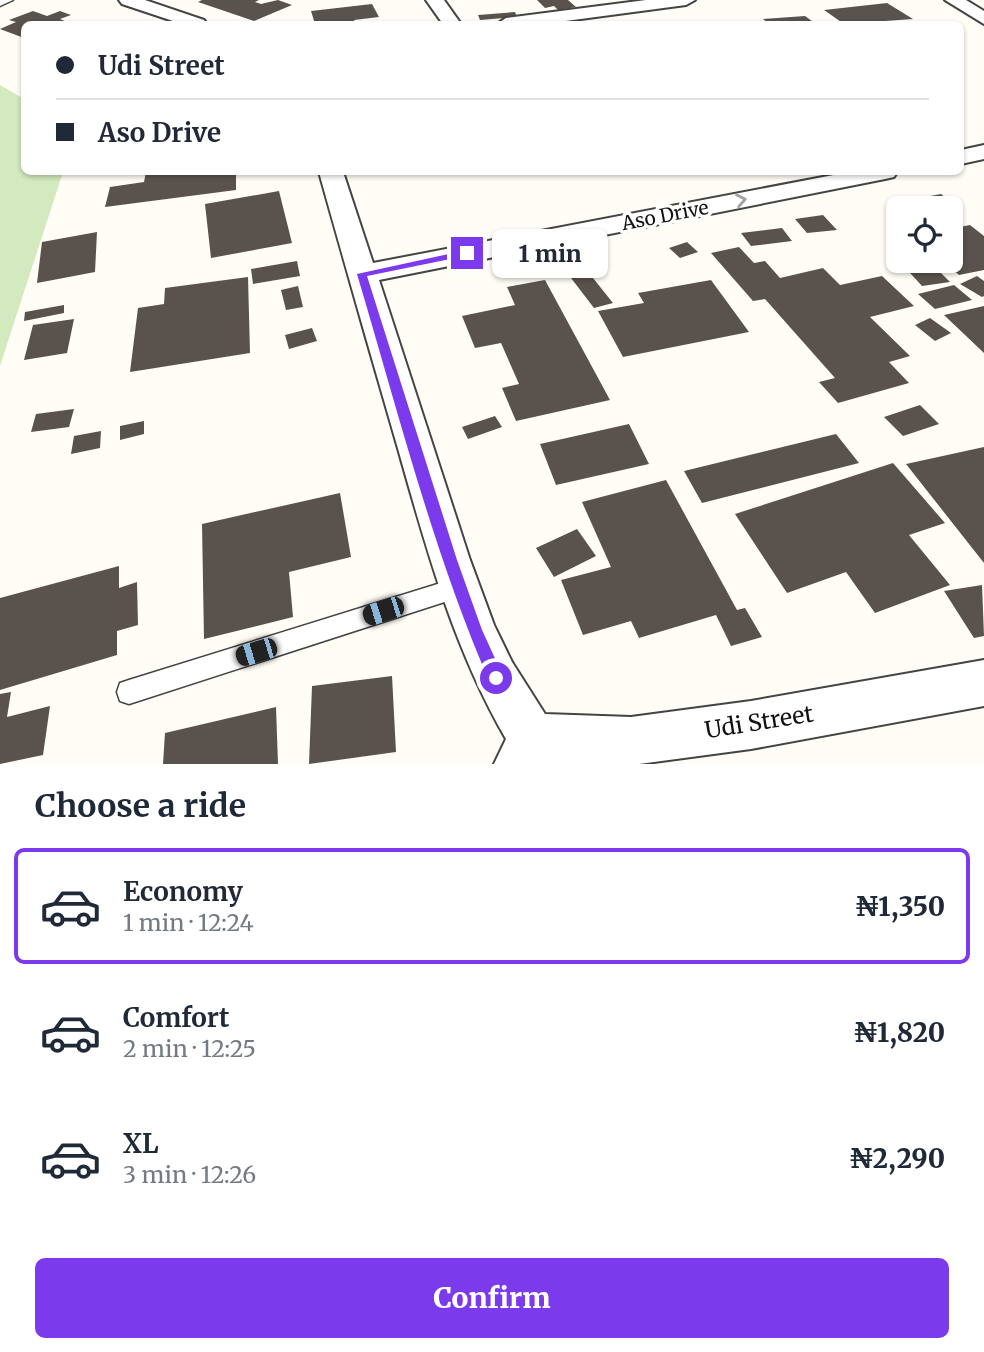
<!DOCTYPE html>
<html lang="en">
<head>
<meta charset="utf-8">
<style>
	:root { --surface:#fff; --page:#f6f6f7; --text:#1f2937; --muted:#747a83; --line:#e0e1e3; --accent:#7c3aed }
	body { margin:0; font-family:Merriweather,serif; background:var(--page); color:var(--text); height:100vh; display:flex; flex-direction:column; font-size:26px; white-space:nowrap }
	* { box-sizing:border-box; margin:0 }
	p { font-size:23px; color:var(--muted) }
	.icon { flex:none; width:38px; height:38px; fill:none; stroke:currentColor; stroke-width:2; stroke-linecap:round; stroke-linejoin:round }
	.map { position:relative; height:764px; overflow:hidden }
	.sheet { display:flex; flex-direction:column; background:var(--surface); flex:1 }
	.sheet>* { flex:none }
	.guide { position:absolute; left:21px; top:21px; width:943px; height:154px; border-radius:10px; box-shadow:0 2px 5px #0004; display:grid; align-content:center; height:154px; padding:0 35px; background:var(--surface) }
	.buttons { position:absolute; left:886px; top:196px; display:grid; gap:14px }
	.buttons a { display:grid; place-items:center; width:77px; height:77px; border-radius:10px; background:var(--surface); box-shadow:0 2px 5px #0004; font-size:35px }
	.end { position:absolute; width:32px; height:32px; margin:-16px; border:9px solid #7c3aed; background:#fff; box-shadow:0 0 0 4px #fff }
	.from { border-radius:50% }
	.bubble { position:absolute; height:49px; border-radius:10px; background:var(--surface); box-shadow:0 2px 5px #0004; font-size:23px; font-weight:800; line-height:49px; text-align:center }
	.car { position:absolute; width:21px; height:42px; margin:-21px -10px; border-radius:9px; box-shadow:0 0 5px 2px #0007; background:linear-gradient(#222 24%,#8ab4d8 0 40%,#222 0 76%,#8ab4d8 0 86%,#222 0) }
	.guide b { display:flex; align-items:center; gap:24px; height:66px; font-size:26px }
	.guide b+b { border-top:2px solid var(--line) }
	.guide i { width:18px; height:18px; background:var(--text) }
	ul { padding:0; list-style:none }
	li { display:flex; align-items:center; gap:21px; height:116px; margin:0 14px 10px; padding:0 21px; border:4px solid transparent; border-radius:10px }
	li div { flex:1 }
	li b { display:block; font-size:26px }
	li em { font-style:normal; font-weight:800 }
	li.on { border-color:var(--accent) }
	li>.icon { width:63px; height:63px; stroke-width:1.5 }
	h2 { padding:0 35px; font-size:32px; line-height:84px }
	.cta { display:flex; gap:14px; margin-top:auto; padding:14px 35px }
	.cta a { flex:1; height:80px; border-radius:10px; background:var(--accent); color:#fff; font-size:28px; font-weight:800; line-height:80px; text-align:center }
	.map>svg:first-child { display:block }
	.green { fill:#d2eabe }
	.building { fill:#5a534d }
	.lines { fill:none; stroke-linecap:round; stroke-linejoin:round }
	.lane-casing { stroke:#444; stroke-width:3 }
	.street-casing { stroke:#444; stroke-width:4 }
	.lane { fill:#fff; fill-rule:evenodd }
	.street { fill:#fff; fill-rule:evenodd }
	.oneway { stroke:#a0a0a0 }
	.route { fill:#7c3aed }
	.labels { text-anchor:middle; stroke-width:7; stroke-linejoin:round; paint-order:stroke }
	.street-label { font-size:19px; fill:#111; stroke:#fff }
	.near-street-label { font-size:23px; fill:#111; stroke:#fff }
</style>
</head>
<body>
<div class="map">
<svg width="984" height="764" viewBox="0 0 984 764">
	<rect width="100%" height="100%" fill="#fffdf5"/>
	<path class="green" d="M 0,85 L 24,99 L 24,172 L 63,172 L 0,366 Z"/>
	<path class="building" d="M 202,0 L 259,0 L 255,2 L 261,4 L 278,0 L 292,5 L 254,21 L 198,2 Z
		M 537,0 L 568,0 L 576,7 L 558,10 L 554,6 L 545,8 Z
		M 887,3 L 913,19 L 844,24 L 824,10 Z
		M 372,4 L 379,17 L 354,20 L 356,24 L 315,24 L 311,11 Z
		M 33,11 L 47,16 L 60,11 L 71,15 L 60,19 L 67,22 L 59,24 L 24,24 L 24,38 L 0,29 L 16,22 L 9,20 Z
		M 515,12 L 517,17 L 480,20 L 478,15 Z
		M 805,16 L 816,24 L 769,24 L 763,19 Z
		M 146,172 L 236,172 L 236,190 L 105,207 L 110,187 L 144,182 Z
		M 279,191 L 292,243 L 211,258 L 205,204 Z
		M 941,194 L 956,206 L 925,208 L 914,199 Z
		M 823,215 L 837,230 L 807,233 L 795,219 Z
		M 970,225 L 984,236 L 984,270 L 959,275 L 942,261 L 950,261 L 950,229 Z
		M 782,228 L 792,241 L 751,246 L 741,233 Z
		M 97,232 L 95,272 L 37,283 L 42,242 Z
		M 687,242 L 698,252 L 680,258 L 669,248 Z
		M 739,247 L 754,263 L 765,261 L 780,278 L 823,268 L 840,285 L 882,276 L 914,306 L 870,317 L 910,356 L 889,362 L 909,383 L 838,403 L 819,382 L 835,378 L 765,299 L 753,301 L 711,253 Z
		M 297,261 L 300,276 L 253,284 L 251,269 Z
		M 929,261 L 950,282 L 922,286 L 901,263 Z
		M 589,273 L 613,303 L 594,308 L 571,278 Z
		M 977,276 L 984,281 L 984,296 L 982,297 L 960,284 Z
		M 248,277 L 250,353 L 130,372 L 138,308 L 164,304 L 165,288 Z
		M 545,280 L 610,400 L 516,421 L 502,388 L 519,384 L 501,343 L 475,348 L 462,316 L 515,305 L 507,287 Z
		M 711,280 L 749,332 L 623,357 L 598,311 L 644,303 L 638,293 Z
		M 954,285 L 972,300 L 935,309 L 918,294 Z
		M 298,286 L 303,307 L 286,310 L 281,290 Z
		M 64,305 L 64,313 L 24,321 L 25,312 Z
		M 984,306 L 984,353 L 944,315 Z
		M 930,318 L 951,333 L 935,341 L 915,325 Z
		M 74,319 L 67,353 L 24,360 L 33,325 Z
		M 312,328 L 317,341 L 289,349 L 285,335 Z
		M 920,405 L 939,424 L 903,436 L 884,417 Z
		M 74,409 L 69,427 L 31,432 L 36,414 Z
		M 495,416 L 502,427 L 468,439 L 462,427 Z
		M 144,421 L 144,434 L 120,440 L 120,426 Z
		M 629,424 L 649,464 L 556,485 L 540,444 Z
		M 101,431 L 100,448 L 71,454 L 74,436 Z
		M 836,434 L 859,463 L 702,503 L 684,471 Z
		M 984,447 L 984,563 L 906,464 Z
		M 893,463 L 945,523 L 909,535 L 950,585 L 875,613 L 846,572 L 787,593 L 735,514 Z
		M 666,480 L 737,610 L 745,608 L 762,637 L 731,646 L 716,615 L 639,638 L 631,621 L 583,635 L 561,580 L 611,567 L 582,502 Z
		M 340,493 L 351,557 L 289,572 L 293,617 L 204,639 L 202,524 Z
		M 577,529 L 596,556 L 554,577 L 536,548 Z
		M 119,566 L 119,588 L 137,582 L 138,625 L 117,631 L 117,655 L 0,690 L 0,598 Z
		M 982,585 L 984,636 L 974,638 L 944,591 Z
		M 392,676 L 396,752 L 309,764 L 312,686 Z
		M 11,692 L 7,717 L 50,706 L 43,755 L 0,764 L 0,694 Z
		M 276,707 L 278,764 L 163,764 L 165,733 Z"/>
	<g class="lines">
		<g class="lane-casing">
			<path id="lane" d="M 0,0 L 13,0 L 0,6 Z
				M 460,577 L 468,580 L 471,587 L 468,594 L 460,597 L 129,704 L 120,701 L 117,692 L 120,683 L 129,680 Z"/>
		</g>
		<g class="street-casing">
			<path id="street" d="M 119,0 L 145,0 L 204,20 L 207,24 L 182,24 L 122,4 Z
				M 426,0 L 444,0 L 461,24 L 443,24 Z
				M 646,0 L 695,0 L 686,5 L 543,24 L 497,24 L 506,18 Z
				M 945,0 L 966,0 L 984,11 L 984,24 Z
				M 984,145 L 984,159 L 961,164 L 961,150 Z
				M 319,172 L 343,172 L 373,263 L 849,172 L 897,172 L 894,177 L 885,179 L 379,280 L 470,560 L 494,625 L 512,662 L 545,714 L 631,717 L 751,701 L 984,660 L 984,706 L 751,749 L 639,764 L 494,764 L 506,739 C 454,649 427,551 399,452 C 372,359 345,265 319,172 Z"/>
		</g>
		<use href="#lane" class="lane"/>
		<use href="#street" class="street"/>
	</g>
	<defs><path id="oneway-chevron" d="M-2-3.5L2.5 0L-2 3.5" fill="none" stroke-width="1.6" stroke-linecap="round" stroke-linejoin="round" transform="scale(1.75)"/></defs>
	<use class="oneway" href="#oneway-chevron" transform="translate(741 200) rotate(-11)"/>
	<path class="route" d="M 467,250 L 470,251 L 470,255 L 367,276 L 457,560 L 482,630 L 504,678 L 501,683 L 496,685 L 490,683 C 433,552 398,411 357,274 Z"/>
	<g class="labels">
		<g class="street-label">
			<text transform="translate(665 215) rotate(-11)" y="7">Aso Drive</text>
		</g>
		<g class="near-street-label">
			<text transform="translate(759 722) rotate(-9)" y="8">Udi Street</text>
		</g>
	</g>
</svg>
<div class="buttons">
<a><svg class="icon" aria-label="locate" viewBox="0 0 24 24"><circle cx="12" cy="12" r="6"/><path d="M12 2v4M12 18v4M2 12h4M18 12h4"/></svg></a>
</div>
<i class="end from" style="left:496px;top:678px"></i>
<i class="end" style="left:467px;top:253px"></i>
<div class="bubble" style="left:492px;top:229px;width:116px">1 min</div>
<i class="car" style="left:383px;top:611px;rotate:252deg"></i>
<i class="car" style="left:256px;top:652px;rotate:253deg"></i>
<div class="guide">
<b><i class="from"></i>Udi Street</b>
<b><i></i>Aso Drive</b>
</div>
</div>
<section class="sheet">
<h2>Choose a ride</h2>
<ul>
<li class="on"><svg class="icon" aria-label="car" viewBox="0 0 24 24"><path d="M5 17H2v-5l4-1 3-4h7l3 4 3 1v5h-3M9 17h6M6 11h13"/><circle cx="7" cy="17" r="2"/><circle cx="17" cy="17" r="2"/></svg><div><b>Economy</b><p>1 min · 12:24</p></div><em>₦1,350</em></li>
<li><svg class="icon" aria-label="car" viewBox="0 0 24 24"><path d="M5 17H2v-5l4-1 3-4h7l3 4 3 1v5h-3M9 17h6M6 11h13"/><circle cx="7" cy="17" r="2"/><circle cx="17" cy="17" r="2"/></svg><div><b>Comfort</b><p>2 min · 12:25</p></div><em>₦1,820</em></li>
<li><svg class="icon" aria-label="car" viewBox="0 0 24 24"><path d="M5 17H2v-5l4-1 3-4h7l3 4 3 1v5h-3M9 17h6M6 11h13"/><circle cx="7" cy="17" r="2"/><circle cx="17" cy="17" r="2"/></svg><div><b>XL</b><p>3 min · 12:26</p></div><em>₦2,290</em></li>
</ul>
<div class="cta"><a>Confirm</a></div>
</section>
</body>
</html>
